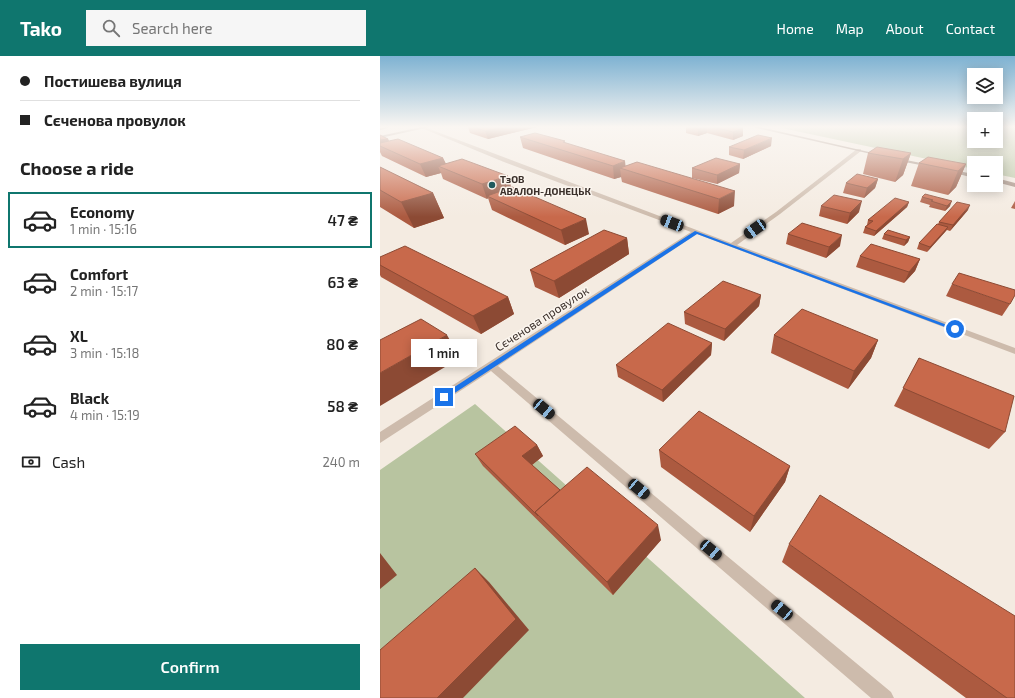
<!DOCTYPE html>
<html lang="en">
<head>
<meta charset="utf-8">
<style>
	:root { --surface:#fff; --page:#f6f6f6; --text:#222; --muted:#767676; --line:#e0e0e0; --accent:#0f766e }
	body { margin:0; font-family:"Exo 2",sans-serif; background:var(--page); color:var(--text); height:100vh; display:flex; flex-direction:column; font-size:15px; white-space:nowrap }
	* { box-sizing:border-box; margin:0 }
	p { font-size:13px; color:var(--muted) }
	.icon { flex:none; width:22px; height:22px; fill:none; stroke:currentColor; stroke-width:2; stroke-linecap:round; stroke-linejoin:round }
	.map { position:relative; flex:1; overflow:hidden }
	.sheet { display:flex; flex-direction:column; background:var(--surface); width:380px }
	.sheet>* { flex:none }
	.top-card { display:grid; align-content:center; height:88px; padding:0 20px; background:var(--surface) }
	.tools { position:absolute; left:587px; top:12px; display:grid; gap:8px }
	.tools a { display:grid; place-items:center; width:36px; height:36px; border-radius:0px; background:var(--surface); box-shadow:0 2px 10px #0003; font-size:20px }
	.end { position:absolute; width:18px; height:18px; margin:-9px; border:5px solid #1a73e8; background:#fff; box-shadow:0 0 0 2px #fff }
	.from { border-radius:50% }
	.bubble { position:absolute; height:28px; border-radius:0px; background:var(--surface); box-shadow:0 2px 10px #0003; font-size:13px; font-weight:600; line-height:28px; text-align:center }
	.car { position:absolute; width:12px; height:24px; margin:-12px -6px; border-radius:5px; box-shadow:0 0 3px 1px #0007; background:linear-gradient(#222 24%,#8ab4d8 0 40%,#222 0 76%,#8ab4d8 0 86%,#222 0) }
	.top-card b { display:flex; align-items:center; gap:14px; height:38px; font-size:15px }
	.top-card b+b { border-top:1px solid var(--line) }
	.top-card i { width:10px; height:10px; background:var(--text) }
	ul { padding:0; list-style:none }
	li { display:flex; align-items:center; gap:12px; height:56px; margin:0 8px 6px; padding:0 12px; border:2px solid transparent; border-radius:0px }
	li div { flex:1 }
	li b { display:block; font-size:15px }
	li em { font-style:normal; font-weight:600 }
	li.selected { border-color:var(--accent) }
	li>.icon { width:36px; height:36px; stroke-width:1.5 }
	h2 { padding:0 20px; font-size:18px; line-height:48px }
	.pay { display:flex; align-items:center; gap:10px; height:44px; padding:0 20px; font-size:15px }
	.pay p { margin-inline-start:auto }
	.button { display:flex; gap:8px; margin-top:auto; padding:8px 20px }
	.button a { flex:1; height:46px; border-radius:0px; background:var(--accent); color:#fff; font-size:16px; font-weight:600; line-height:46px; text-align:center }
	header { display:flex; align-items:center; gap:24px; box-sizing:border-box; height:56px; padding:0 20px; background:var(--accent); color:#fff }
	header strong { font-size:19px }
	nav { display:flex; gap:22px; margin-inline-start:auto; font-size:14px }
	.search { width:280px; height:36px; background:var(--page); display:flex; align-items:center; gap:10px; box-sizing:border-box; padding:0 14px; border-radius:0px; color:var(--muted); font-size:15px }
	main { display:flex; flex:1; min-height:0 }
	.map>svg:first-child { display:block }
	.green { fill:#b8c4a0 }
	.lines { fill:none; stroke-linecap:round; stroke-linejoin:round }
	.street { fill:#cdbbac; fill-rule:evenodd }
	.secondary { fill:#a18a7d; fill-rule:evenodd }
	.wall { fill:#ac5a40 }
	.shaded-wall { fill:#8c4a34 }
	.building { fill:#c8694b; stroke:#8c4a34 }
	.route { fill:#1a73e8 }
	.poi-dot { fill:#1f5a5e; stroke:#fbf5ee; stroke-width:1.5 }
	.labels { text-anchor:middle; stroke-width:3; stroke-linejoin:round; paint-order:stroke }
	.far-poi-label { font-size:10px; font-weight:bold; fill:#3b302b; stroke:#fbf5ee; text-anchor:start }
	.street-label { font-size:12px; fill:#3b302b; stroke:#fbf5ee }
</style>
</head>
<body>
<header>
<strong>Tako</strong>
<div class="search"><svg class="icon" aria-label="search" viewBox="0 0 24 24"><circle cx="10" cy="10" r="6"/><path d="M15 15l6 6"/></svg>Search here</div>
<nav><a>Home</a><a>Map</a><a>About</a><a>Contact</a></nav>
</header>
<main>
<section class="sheet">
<div class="top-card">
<b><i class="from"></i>Постишева вулиця</b>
<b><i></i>Сєченова провулок</b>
</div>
<h2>Choose a ride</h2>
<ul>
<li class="selected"><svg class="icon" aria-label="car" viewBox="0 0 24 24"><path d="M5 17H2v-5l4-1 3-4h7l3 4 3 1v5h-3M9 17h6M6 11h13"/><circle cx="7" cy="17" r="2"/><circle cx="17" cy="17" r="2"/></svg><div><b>Economy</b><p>1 min · 15:16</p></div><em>47 ₴</em></li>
<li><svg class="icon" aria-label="car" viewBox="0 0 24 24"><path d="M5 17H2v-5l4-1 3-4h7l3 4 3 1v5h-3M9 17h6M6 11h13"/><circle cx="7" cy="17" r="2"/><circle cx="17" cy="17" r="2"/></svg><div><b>Comfort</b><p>2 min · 15:17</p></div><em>63 ₴</em></li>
<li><svg class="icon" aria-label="car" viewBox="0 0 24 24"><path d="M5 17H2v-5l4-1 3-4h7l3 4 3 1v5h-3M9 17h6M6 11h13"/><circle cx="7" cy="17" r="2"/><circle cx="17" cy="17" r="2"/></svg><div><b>XL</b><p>3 min · 15:18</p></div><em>80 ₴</em></li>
<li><svg class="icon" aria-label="car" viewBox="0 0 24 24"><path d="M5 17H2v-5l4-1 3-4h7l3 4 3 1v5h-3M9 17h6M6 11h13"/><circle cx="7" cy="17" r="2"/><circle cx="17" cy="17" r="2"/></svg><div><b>Black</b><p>4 min · 15:19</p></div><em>58 ₴</em></li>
</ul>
<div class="pay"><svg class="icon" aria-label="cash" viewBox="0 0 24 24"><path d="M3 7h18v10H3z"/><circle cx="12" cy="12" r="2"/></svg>Cash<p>240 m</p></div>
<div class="button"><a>Confirm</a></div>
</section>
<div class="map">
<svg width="635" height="642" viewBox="0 0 635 642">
	<rect width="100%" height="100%" fill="#f4ebe1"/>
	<path class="green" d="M 397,71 L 594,71 L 594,85 L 616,85 L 616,71 L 635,71 L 635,122 L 616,118 L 616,107 L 594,107 L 594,113 Z
		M 95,348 L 425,642 L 0,642 L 0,414 Z"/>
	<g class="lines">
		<path class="street" d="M 44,71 L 351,187 L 396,156 L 477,93 L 481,93 L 481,95 L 400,158 L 357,189 L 635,292 L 635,298 L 317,178 L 118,310 L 511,636 L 514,642 L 491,642 L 111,315 L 0,387 L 0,376 L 311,176 L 124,106 L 44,73 Z"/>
		<path class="secondary" d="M 9,71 L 8,72 L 0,74 L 0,72 Z
			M 41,71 L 50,71 L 0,82 L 0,80 Z
			M 372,71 L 380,71 L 502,99 L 500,100 Z
			M 516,102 L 551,109 L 553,110 L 551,111 L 514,104 Z
			M 567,113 L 594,118 L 594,122 L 567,115 Z
			M 616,122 L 635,127 L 635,131 L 616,126 Z"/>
	</g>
	<path class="wall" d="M 88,71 L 157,71 L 108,83 L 90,77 Z
		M 306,71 L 358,71 L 363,80 L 353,84 L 327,77 L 318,80 L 306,77 Z
		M 0,79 L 8,83 L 9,85 L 63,102 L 66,108 L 131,132 L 209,178 L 185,189 L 112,154 L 108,142 L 107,143 L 63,123 L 61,117 L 46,121 L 2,100 L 0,96 Z
		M 140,81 L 186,87 L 246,110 L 257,106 L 354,150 L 338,158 L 242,126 L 241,121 L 234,123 L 143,92 Z
		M 391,90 L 363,103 L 349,99 L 349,91 Z
		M 488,97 L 531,97 L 523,119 L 515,126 L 483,118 Z
		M 539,107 L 586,108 L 576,131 L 568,139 L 531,130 Z
		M 360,108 L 359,117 L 337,128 L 312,122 L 312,112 Z
		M 0,111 L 53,137 L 64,162 L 34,172 L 0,151 Z
		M 498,123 L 495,132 L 484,142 L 463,137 L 466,127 Z
		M 545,138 L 570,150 L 565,155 L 549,151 L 550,149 L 540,146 L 542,141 Z
		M 635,145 L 635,153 L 631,152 Z
		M 529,146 L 527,151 L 494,180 L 483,177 L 485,171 L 487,169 L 488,164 Z
		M 441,150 L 479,156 L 467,168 L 439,160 Z
		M 588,154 L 570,175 L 567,174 L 565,176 L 547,196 L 537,193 L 539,187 L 558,168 L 559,166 Z
		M 408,178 L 460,190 L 446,202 L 406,188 Z
		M 504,178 L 530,181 L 528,186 L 524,190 L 502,183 Z
		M 247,182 L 249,198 L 179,242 L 155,231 L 150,214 Z
		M 480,200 L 540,203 L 535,215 L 524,227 L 476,211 Z
		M 0,201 L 128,241 L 134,258 L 101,278 L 1,221 L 0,219 Z
		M 572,228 L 630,248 L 622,260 L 566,240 Z
		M 381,239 L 379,250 L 344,285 L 305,268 L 304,256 Z
		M 394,279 L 498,284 L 491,302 L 468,333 L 391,297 Z
		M 332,287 L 331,299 L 283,346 L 238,321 L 236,309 Z
		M 539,302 L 625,376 L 609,393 L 514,350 Z
		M 157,389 L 163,400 L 152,409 L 180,434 L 281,484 L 233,539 L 103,410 L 95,398 Z
		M 279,394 L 410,410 L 405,426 L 370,476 L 281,411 Z
		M 409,488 L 635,642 L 586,642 L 402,506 Z"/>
	<path class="shaded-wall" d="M 123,71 L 157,71 L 108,83 L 105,75 Z
		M 322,71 L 327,71 L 327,77 L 318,80 L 318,73 Z
		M 363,72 L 363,80 L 353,84 L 353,76 Z
		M 392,82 L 391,90 L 363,103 L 364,94 Z
		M 8,83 L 12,91 L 0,90 L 0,84 Z
		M 531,97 L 523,119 L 515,126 L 523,103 Z
		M 63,102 L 69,114 L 58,110 L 61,117 L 46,121 L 40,108 Z
		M 245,105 L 246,114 L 240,112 L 241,121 L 234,123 L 233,110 Z
		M 360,108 L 359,117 L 337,128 L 337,119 Z
		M 586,108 L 576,131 L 568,139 L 578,115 Z
		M 128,120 L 132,134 L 107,140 L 108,142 L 107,143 L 102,128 Z
		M 498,123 L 495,132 L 484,142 L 487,132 Z
		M 355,135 L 354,150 L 338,158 L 339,143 Z
		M 53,137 L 64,162 L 34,172 L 21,146 Z
		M 482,145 L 479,156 L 467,168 L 470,157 Z
		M 572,145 L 570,150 L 565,155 L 567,150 Z
		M 529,146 L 527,151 L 494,180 L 496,175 Z
		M 590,149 L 588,154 L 570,175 L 573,169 Z
		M 206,163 L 209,178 L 185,189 L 181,174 Z
		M 568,171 L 565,176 L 547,196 L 550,191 Z
		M 462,179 L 460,190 L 446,202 L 449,191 Z
		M 530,181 L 528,186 L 524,190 L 526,184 Z
		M 247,182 L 249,198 L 179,242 L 174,225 Z
		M 540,203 L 535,215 L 524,227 L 529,216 Z
		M 381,239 L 379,250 L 344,285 L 345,273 Z
		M 128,241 L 134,258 L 101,278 L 93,260 Z
		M 67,279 L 80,302 L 0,350 L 0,317 Z
		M 498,284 L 491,302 L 468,333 L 474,315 Z
		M 332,287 L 331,299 L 283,346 L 282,334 Z
		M 157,389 L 163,400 L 148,412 L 142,400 Z
		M 410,410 L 405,426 L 370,476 L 374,460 Z
		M 278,469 L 281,484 L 233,539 L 227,526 Z
		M 0,497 L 17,519 L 0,533 Z
		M 95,512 L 109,526 L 149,574 L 83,642 L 57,642 Z"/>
	<path class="building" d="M 93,71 L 123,71 L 105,75 Z
		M 313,71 L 322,71 L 318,73 Z
		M 333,71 L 358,71 L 363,72 L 353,76 Z
		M 155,77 L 185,85 L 183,86 L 245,105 L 233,110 L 140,81 Z
		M 0,79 L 8,83 L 0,84 Z
		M 378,79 L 392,82 L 364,94 L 349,91 Z
		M 18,83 L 63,102 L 40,108 L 0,90 L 0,87 Z
		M 497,91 L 531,97 L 523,103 L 488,97 Z
		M 548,101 L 586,108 L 578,115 L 539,107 Z
		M 336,102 L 360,108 L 337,119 L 312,112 Z
		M 82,103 L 128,120 L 102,128 L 58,110 Z
		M 257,106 L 355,135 L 339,143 L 240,112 Z
		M 0,111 L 53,137 L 21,146 L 0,134 Z
		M 477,118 L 498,123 L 487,132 L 466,127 Z
		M 132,131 L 206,163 L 181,174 L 107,140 Z
		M 545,138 L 572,145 L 567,150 L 551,145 L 553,144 L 542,141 Z
		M 454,139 L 482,145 L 470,157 L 441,150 Z
		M 515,142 L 529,146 L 496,175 L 485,171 L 493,165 L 488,164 Z
		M 577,146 L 590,149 L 573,169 L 559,166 Z
		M 422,167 L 462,179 L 449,191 L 408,178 Z
		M 557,168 L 568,171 L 550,191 L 539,187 Z
		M 224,174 L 247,182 L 174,225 L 150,214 Z
		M 508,174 L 530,181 L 526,184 L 504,178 Z
		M 491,188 L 540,203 L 529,216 L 480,200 Z
		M 25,190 L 128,241 L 93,260 L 0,209 L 0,201 Z
		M 579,217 L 635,234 L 635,239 L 630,248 L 572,228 Z
		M 343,225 L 381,239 L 345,273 L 304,256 Z
		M 422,253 L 498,284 L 474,315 L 394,279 Z
		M 41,263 L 67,279 L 0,317 L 0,284 Z
		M 288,267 L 332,287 L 282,334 L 236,309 Z
		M 539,302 L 634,340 L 625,376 L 523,332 Z
		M 319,355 L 410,410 L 374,460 L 279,394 Z
		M 135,370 L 157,389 L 142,400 L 180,434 L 155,456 L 158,460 L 95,398 Z
		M 207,411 L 278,469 L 227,526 L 155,456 Z
		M 440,439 L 635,560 L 635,642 L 627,642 L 409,488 Z
		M 95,512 L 136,563 L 57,642 L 0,642 L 0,594 Z"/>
	<linearGradient id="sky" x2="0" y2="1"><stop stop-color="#7eb2d2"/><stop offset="0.44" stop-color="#faf6f2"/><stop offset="1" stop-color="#faf6f2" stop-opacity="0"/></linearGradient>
	<rect width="635" height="161" fill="url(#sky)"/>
	<path class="route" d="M 315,175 L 578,273 L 573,274 L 317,178 L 67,342 L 62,342 L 62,339 Z"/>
	<circle class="poi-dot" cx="112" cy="129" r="4"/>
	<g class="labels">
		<g class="far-poi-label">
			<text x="120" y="127">ТзОВ<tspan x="120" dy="12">АВАЛОН-ДОНЕЦЬК</tspan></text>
		</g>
		<g class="street-label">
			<text transform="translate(162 263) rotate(-33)" y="4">Сєченова провулок</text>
		</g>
	</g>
</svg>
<div class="tools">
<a><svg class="icon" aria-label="layers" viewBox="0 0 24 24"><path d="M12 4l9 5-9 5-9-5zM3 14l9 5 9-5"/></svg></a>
<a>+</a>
<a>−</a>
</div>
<i class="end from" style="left:575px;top:273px"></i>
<i class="end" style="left:64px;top:341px"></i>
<div class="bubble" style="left:31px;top:283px;width:66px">1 min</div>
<i class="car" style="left:292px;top:167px;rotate:291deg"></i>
<i class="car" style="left:375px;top:173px;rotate:235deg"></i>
<i class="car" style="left:164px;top:353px;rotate:130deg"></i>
<i class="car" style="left:259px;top:433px;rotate:130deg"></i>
<i class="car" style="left:331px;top:494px;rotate:130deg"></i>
<i class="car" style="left:402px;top:554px;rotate:310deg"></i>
</div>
</main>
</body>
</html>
